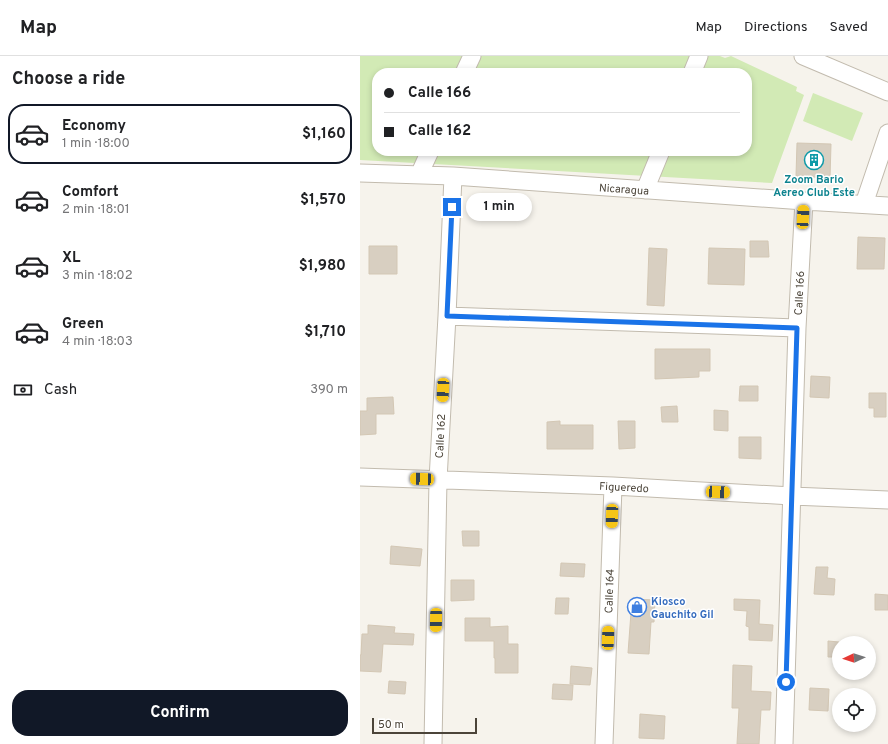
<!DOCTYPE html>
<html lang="en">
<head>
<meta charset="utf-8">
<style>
	:root { --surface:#fff; --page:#f6f6f6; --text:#202124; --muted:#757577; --line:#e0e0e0; --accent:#111827 }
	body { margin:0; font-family:Overpass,sans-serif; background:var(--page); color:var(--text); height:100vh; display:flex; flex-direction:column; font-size:15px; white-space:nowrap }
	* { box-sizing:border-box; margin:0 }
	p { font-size:13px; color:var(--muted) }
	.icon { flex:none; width:22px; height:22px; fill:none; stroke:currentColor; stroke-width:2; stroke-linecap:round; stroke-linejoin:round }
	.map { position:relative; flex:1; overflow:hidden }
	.drawer { display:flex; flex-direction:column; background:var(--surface); width:360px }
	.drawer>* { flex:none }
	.hud { position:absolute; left:12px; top:12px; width:380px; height:88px; border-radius:16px; box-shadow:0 2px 6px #0003; display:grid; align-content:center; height:88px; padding:0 12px; background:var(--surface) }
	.needle { width:26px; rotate:266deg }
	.controls { position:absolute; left:472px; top:580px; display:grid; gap:8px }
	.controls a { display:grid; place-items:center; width:44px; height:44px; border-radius:50%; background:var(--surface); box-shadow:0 2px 6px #0003; font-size:20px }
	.scale { position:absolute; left:12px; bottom:10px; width:105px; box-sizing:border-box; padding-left:4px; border:2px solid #4b4439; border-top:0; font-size:11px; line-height:14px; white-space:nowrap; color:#4b4439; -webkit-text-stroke:3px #fff; paint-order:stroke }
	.end { position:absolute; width:18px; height:18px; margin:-9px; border:5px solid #1a73e8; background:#fff; box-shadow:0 0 0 2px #fff }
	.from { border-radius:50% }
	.bubble { position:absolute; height:28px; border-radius:14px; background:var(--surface); box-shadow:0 2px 6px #0003; font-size:13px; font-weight:700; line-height:28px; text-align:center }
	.car { position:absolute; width:12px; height:24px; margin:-12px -6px; border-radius:5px; box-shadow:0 0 3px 1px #0007; background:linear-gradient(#f5c518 24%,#345 0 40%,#f5c518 0 76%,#345 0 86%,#f5c518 0) }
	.hud b { display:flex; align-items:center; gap:14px; height:38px; font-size:15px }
	.hud b+b { border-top:1px solid var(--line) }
	.hud i { width:10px; height:10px; background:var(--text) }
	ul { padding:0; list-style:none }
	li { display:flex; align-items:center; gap:12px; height:60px; margin:0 8px 6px; padding:0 4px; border:2px solid transparent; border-radius:16px }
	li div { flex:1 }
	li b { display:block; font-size:15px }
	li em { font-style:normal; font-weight:700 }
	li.on { border-color:var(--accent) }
	li>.icon { width:36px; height:36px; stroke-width:1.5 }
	h2 { padding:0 12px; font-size:18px; line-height:48px }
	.pay { display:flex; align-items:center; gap:10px; height:44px; padding:0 12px; font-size:15px }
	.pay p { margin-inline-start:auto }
	.primary-button { display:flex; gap:8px; margin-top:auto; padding:8px 12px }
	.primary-button a { flex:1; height:46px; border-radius:16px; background:var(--accent); color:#fff; font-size:16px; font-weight:700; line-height:46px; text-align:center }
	header { display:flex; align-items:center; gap:24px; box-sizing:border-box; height:56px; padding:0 20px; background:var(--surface); border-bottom:1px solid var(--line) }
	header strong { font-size:19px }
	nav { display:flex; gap:22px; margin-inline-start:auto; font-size:14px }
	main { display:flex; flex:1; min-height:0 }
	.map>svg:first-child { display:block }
	.green { fill:#d2eab5; fill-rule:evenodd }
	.building { fill:#d8cfc1; stroke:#d3c7b4 }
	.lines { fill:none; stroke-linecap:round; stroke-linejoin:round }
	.street-casing { stroke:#c2bbae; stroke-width:19 }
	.street { stroke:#fff; stroke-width:17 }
	.route { stroke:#1a73e8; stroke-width:5 }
	.labels { text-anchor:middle; stroke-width:3; stroke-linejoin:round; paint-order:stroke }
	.culture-label { font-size:11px; font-weight:bold; fill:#0d838f; stroke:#fff }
	.street-label { font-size:11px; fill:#4b4439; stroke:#fff }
	.shop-label { font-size:11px; font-weight:bold; fill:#366cbe; stroke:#fff; text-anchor:start }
</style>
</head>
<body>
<header>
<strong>Map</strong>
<nav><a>Map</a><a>Directions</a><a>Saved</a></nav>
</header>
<main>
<section class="drawer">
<h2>Choose a ride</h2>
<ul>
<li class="on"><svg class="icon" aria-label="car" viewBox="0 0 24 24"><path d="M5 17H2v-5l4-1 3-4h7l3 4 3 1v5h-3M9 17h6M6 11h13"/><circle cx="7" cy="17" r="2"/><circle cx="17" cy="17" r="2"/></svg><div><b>Economy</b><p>1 min · 18:00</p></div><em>$1,160</em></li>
<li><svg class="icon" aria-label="car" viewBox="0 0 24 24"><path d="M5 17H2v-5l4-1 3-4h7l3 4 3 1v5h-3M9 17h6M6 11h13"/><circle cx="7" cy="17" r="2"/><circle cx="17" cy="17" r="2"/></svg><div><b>Comfort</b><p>2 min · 18:01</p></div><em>$1,570</em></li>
<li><svg class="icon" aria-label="car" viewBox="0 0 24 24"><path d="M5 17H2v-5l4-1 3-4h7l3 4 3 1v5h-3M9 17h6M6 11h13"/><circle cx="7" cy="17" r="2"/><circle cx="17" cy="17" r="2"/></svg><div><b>XL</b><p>3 min · 18:02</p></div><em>$1,980</em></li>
<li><svg class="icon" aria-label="car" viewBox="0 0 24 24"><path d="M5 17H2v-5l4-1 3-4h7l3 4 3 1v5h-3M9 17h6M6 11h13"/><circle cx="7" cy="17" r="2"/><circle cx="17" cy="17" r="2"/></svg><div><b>Green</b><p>4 min · 18:03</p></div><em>$1,710</em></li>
</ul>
<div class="pay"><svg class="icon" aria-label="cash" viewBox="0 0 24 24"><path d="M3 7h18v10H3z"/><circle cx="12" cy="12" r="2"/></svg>Cash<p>390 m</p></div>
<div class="primary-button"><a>Confirm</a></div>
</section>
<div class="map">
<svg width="528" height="688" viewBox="0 0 528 688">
	<rect width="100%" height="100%" fill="#f6f3ec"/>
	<path class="green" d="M 0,0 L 360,0 L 365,2 L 371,0 L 437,31 L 436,35 L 444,39 L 412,127 L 0,104 ZM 17,17 L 387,17 L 387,95 L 17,95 Z
		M 453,37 L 503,57 L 492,85 L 443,65 Z"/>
	<path class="building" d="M 437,87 L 471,88 L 470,122 L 436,120 Z
		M 498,181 L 525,182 L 524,213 L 497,213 Z
		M 390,185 L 408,185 L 409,201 L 390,201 Z
		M 9,190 L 37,190 L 37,218 L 9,218 Z
		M 289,192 L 307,193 L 304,250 L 287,249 Z
		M 349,192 L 385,193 L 384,229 L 348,228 Z
		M 295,293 L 350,293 L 350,315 L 339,315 L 339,321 L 295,323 Z
		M 451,320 L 470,321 L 469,342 L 450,341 Z
		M 380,330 L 398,330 L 398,345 L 379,345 Z
		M 509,337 L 526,337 L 526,361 L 514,361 L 514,352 L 509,352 Z
		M 33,341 L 34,358 L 16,358 L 16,378 L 0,379 L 0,355 L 7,355 L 7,342 Z
		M 317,350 L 318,366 L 302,366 L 301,351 Z
		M 354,354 L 368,355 L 368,375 L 354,374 Z
		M 200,365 L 200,369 L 233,369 L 233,393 L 187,393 L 187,366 Z
		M 258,365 L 275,365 L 275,392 L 259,393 Z
		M 379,381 L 401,381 L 401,403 L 379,402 Z
		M 102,475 L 119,475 L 119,490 L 103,490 Z
		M 31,490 L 62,493 L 60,510 L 30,508 Z
		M 201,507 L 225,508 L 224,521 L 200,520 Z
		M 456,511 L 468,511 L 467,522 L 475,523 L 474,539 L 454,538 Z
		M 91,524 L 114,524 L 114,544 L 91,545 Z
		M 515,538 L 528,539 L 528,554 L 515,554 Z
		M 196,542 L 209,542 L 208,558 L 195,558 Z
		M 272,543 L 295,544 L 294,566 L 291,566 L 289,598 L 268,597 Z
		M 374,543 L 400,544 L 399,568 L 413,569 L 412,585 L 389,584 L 389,571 L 386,570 L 387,555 L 374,554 Z
		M 105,562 L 130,562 L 130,571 L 148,570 L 148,588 L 158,588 L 158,617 L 135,617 L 135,602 L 134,602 L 134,585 L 105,585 Z
		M 8,569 L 35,571 L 34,577 L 54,578 L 53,589 L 23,588 L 21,616 L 0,615 L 0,599 L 1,599 L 2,578 L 8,578 Z
		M 468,585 L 479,586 L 479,601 L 468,601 Z
		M 373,609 L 392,610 L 391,635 L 411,636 L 410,654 L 401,654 L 399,688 L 377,688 L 379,652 L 372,652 Z
		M 211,610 L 232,612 L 230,629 L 210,628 Z
		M 29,625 L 46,626 L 45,638 L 28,637 Z
		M 193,628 L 213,629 L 212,644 L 192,643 Z
		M 450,632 L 469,633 L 468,655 L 449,654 Z
		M 280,658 L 305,660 L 304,683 L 279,682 Z"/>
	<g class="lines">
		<g class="street-casing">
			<path id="street" d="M 443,0 L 528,36
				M 104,17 L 112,0
				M 332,17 L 339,0
				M 0,117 L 93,120 L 444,145 L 528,150
				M 59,119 L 70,95
				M 285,134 L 301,95
				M 504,148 L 528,77
				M 87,260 L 437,272
				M 0,421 L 253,430 L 432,440 L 528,444
				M 73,688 L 78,424 L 87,260 L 93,120
				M 244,688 L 253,430
				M 424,688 L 437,272 L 444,145"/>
		</g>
		<use href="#street" class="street"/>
	</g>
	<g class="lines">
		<path class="route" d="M 92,151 L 87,260 L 437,272 L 426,626"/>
	</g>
	<defs>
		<g id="building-ring" transform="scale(1)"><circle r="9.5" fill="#fff" stroke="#0f9aa8" stroke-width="1.5"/><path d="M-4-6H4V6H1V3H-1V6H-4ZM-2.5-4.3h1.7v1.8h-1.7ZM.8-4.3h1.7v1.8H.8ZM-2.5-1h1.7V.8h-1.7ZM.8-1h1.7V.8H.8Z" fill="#0f9aa8"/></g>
		<g id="shop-ring" transform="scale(1)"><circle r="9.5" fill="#fff" stroke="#3f7fe0" stroke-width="1.5"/><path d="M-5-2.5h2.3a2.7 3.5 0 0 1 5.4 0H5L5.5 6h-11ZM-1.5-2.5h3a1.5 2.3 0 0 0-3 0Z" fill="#3f7fe0"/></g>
	</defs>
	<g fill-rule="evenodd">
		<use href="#building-ring" x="454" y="104"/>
		<use href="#shop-ring" x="277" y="551"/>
	</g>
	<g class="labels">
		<g class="culture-label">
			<text x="454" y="127">Zoom Bario<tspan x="454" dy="13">Aereo Club Este</tspan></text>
		</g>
		<g class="street-label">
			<text transform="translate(264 133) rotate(4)" y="4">Nicaragua</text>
			<text transform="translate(439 237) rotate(-87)" y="4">Calle 166</text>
			<text transform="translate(80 380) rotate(-87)" y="4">Calle 162</text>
			<text transform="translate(264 431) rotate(3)" y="4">Figueredo</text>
			<text transform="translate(249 535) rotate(-88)" y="4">Calle 164</text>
		</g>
		<g class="shop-label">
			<text x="291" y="549">Kiosco<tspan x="291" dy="13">Gauchito Gil</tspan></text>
		</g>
	</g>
</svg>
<div class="controls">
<a><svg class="needle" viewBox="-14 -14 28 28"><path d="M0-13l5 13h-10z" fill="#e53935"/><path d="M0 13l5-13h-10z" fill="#757577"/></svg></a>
<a><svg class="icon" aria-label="locate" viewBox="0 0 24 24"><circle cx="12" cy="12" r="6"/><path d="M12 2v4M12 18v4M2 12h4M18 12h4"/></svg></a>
</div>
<div class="scale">50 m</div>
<i class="end from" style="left:426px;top:626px"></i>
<i class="end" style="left:92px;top:151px"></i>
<div class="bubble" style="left:106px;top:137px;width:66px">1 min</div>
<i class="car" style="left:443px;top:161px;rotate:3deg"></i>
<i class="car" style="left:83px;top:334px;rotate:183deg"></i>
<i class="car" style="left:62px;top:423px;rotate:272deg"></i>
<i class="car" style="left:358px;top:436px;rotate:93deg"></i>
<i class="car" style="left:252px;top:460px;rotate:182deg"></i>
<i class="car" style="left:76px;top:564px;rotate:181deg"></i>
<i class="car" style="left:248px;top:582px;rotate:2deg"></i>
<div class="hud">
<b><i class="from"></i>Calle 166</b>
<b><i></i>Calle 162</b>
</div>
</div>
</main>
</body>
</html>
